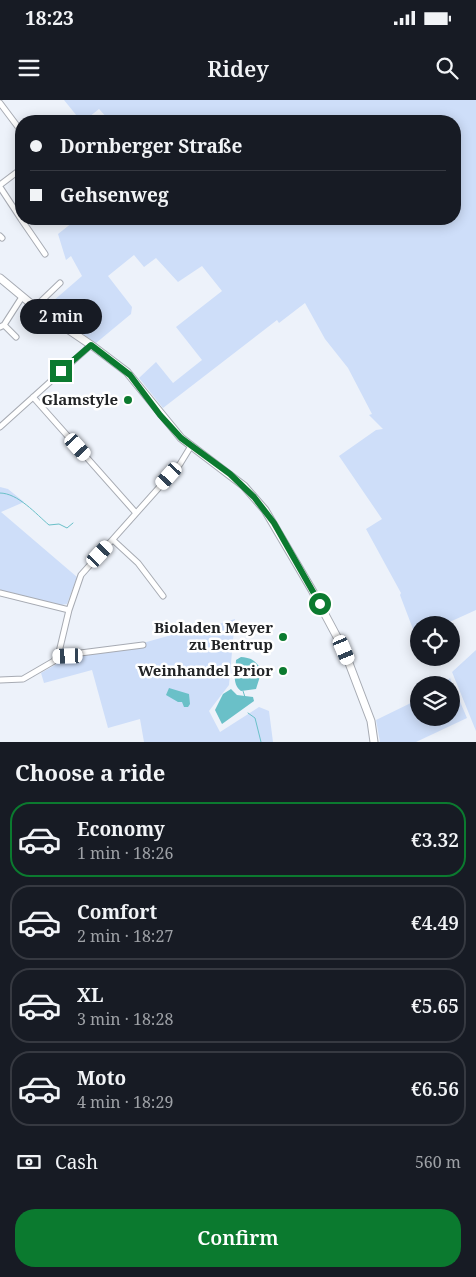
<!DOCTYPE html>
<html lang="en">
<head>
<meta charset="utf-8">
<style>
	:root { --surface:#171b24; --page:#20242c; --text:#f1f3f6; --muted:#9ea1a6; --line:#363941; --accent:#0b7a2f }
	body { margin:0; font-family:"Noto Serif",serif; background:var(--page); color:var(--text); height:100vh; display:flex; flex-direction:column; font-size:19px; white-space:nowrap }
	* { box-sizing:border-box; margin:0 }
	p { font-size:16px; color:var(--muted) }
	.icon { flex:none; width:28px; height:28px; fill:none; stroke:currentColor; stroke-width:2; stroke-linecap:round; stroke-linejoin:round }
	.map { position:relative; height:642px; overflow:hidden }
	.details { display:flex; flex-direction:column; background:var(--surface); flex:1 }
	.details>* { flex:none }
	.top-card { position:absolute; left:15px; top:15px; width:446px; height:110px; border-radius:20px; box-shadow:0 2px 12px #0003; display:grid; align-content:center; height:110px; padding:0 15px; background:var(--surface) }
	.buttons { position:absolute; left:410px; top:516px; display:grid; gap:10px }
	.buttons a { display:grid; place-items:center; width:50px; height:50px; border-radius:50%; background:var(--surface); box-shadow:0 2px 12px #0003; font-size:25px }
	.end { position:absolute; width:22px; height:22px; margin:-11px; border:6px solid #0b7a2f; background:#fff; box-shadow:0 0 0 2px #fff }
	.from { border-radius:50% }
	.bubble { position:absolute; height:35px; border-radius:18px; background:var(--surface); box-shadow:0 2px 12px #0003; font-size:16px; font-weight:600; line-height:35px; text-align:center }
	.car { position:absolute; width:15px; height:30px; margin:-15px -8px; border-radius:6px; box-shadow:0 0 4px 1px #0007; background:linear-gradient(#fff 24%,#345 0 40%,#fff 0 76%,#345 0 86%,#fff 0) }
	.top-card b { display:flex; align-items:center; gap:18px; height:48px; font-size:19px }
	.top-card b+b { border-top:1px solid var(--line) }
	.top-card i { width:12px; height:12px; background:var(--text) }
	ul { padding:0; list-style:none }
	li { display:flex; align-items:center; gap:15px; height:75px; margin:0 10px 8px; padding:0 5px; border:2px solid var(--line); border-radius:20px }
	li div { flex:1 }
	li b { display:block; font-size:19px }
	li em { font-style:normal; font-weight:600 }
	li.current { border-color:var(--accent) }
	li>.icon { width:45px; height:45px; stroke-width:1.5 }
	h2 { padding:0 15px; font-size:22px; line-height:60px }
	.pay { display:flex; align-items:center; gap:12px; height:55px; padding:0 15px; font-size:19px }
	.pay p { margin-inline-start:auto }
	.action { display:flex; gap:10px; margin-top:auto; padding:10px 15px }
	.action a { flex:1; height:58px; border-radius:20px; background:var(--accent); color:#fff; font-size:20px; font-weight:600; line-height:58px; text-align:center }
	.status { display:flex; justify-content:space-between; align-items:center; height:35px; padding:0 25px; background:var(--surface); direction:ltr }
	.status svg { height:14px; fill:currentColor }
	header { display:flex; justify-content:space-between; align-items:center; height:65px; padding:0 15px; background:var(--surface); font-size:22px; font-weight:600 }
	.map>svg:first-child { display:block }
	.green { fill:#cedef9 }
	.water { fill:#6ac0c8 }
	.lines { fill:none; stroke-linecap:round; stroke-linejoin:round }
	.stream { stroke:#6ac0c8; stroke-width:1 }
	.minor-casing { stroke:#a7abb3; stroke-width:7 }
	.secondary-casing { stroke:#a7abb3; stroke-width:9 }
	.minor { stroke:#fff; stroke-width:5 }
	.secondary { stroke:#fff; stroke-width:7 }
	.route { stroke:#0b7a2f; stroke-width:6 }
	.poi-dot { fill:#0b7a2f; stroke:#fff; stroke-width:2 }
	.labels { text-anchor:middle; stroke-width:5; stroke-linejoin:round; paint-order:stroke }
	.poi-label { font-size:15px; font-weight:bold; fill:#222426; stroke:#fff; text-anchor:end }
</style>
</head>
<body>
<div class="status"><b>18:23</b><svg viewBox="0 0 49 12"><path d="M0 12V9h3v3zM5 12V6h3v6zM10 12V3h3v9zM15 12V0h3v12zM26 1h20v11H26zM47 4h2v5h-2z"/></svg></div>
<header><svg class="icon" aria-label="menu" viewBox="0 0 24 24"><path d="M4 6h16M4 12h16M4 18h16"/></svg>Ridey<svg class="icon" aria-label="search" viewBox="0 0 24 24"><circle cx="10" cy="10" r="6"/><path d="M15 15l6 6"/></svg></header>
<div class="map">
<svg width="476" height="642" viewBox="0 0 476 642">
	<rect width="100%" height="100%" fill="#edf2fa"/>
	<path class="green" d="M 64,0 L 476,0 L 476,510 L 443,525 L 419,525 L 419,536 L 416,537 L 400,495 L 401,493 L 366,429 L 382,419 L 339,356 L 376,330 L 383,329 L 369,315 L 372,314 L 348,268 L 325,239 L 305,203 L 279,223 L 277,220 L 163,308 L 139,278 L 156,262 L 173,283 L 202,260 L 176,227 L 222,191 L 202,166 L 178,182 L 156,158 L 144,167 L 134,155 L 108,176 L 132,207 L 131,214 L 96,243 L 45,208 L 82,176 L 71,156 L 66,160 L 58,134 L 77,119 L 455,119 L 455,21 L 110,21 L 99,9 L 84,21 L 81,21 Z
		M 0,387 L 8,389 L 24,402 L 1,412 L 77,477 L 67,504 L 61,505 L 0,490 Z
		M 235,519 L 229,585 L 209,611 L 220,632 L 259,607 L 269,611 L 273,642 L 144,642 L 140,619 L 108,628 L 92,570 L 44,583 L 41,573 L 55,565 L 60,559 L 144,546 L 143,543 L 182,532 L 183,535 Z
		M 476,550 L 476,631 L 452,572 Z
		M 450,578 L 467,618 L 416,642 L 380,642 L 376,620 L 419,599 L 419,618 L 451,618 L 451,585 L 442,585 Z"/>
	<path class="water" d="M 241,557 C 253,558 255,561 262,570 L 256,589 L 241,591 C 231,583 236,571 236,560 Z
		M 169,588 L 189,594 L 190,604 L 188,607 L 184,607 L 182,602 L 178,602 L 166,595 Z
		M 231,589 L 237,595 L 253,597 L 254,601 L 222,624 L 215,610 L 223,594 Z"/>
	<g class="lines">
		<path class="stream" d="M 0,393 C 18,393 36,414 49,425 L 59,424 L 67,428 L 73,423
			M 243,591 L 245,597
			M 248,613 L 255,618 L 261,642"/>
		<g class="minor-casing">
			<path id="minor" d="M 0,3 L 21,31
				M 0,85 L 21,69
				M 0,87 L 21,119
				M 21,119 L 45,154
				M 50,119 L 50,120
				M 0,136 L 2,138
				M 35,207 L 60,183
				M 4,225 L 16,237
				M 0,227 L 4,225 L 22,197
				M 33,297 L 136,413
				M 0,327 L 91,245
				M 113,440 L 138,463 L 163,496
				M 0,493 L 69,510
				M 57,556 L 143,545
				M 0,580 L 23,579 L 54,561 L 59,552 L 69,510 L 81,475 L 180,364 L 191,346"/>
		</g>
		<g class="secondary-casing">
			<path id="secondary" d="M 0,178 L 35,207 L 94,247 L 127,272 L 181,338 L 244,386 L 265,410 L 312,490 L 344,550 L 371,621 L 374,642"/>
		</g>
		<use href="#minor" class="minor"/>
		<use href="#secondary" class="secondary"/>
	</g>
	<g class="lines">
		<path class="route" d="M 61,271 L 91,245 L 130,275 L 160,315 L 181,338 L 230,374 L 254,397 L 274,423 L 320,504"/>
	</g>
	<g class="poi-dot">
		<circle cx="128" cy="300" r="5"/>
		<circle cx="283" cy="537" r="5"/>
		<circle cx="283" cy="571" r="5"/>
	</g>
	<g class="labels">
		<g class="poi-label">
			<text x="118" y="305">Glamstyle</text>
			<text x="273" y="533">Bioladen Meyer<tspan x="273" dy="17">zu Bentrup</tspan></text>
			<text x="273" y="576">Weinhandel Prior</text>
		</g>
	</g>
</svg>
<div class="buttons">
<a><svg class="icon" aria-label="locate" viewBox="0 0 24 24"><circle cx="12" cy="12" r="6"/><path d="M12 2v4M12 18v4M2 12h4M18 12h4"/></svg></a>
<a><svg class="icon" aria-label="layers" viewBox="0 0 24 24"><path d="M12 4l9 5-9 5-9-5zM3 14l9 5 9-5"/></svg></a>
</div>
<i class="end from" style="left:320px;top:504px"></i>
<i class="end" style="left:61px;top:271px"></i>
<div class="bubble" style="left:20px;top:199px;width:82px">2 min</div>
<i class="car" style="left:78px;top:347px;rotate:138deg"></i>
<i class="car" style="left:169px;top:376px;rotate:222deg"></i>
<i class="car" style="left:100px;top:454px;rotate:43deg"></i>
<i class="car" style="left:344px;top:550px;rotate:157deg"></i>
<i class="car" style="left:68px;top:556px;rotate:268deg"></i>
<div class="top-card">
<b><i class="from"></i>Dornberger Straße</b>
<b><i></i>Gehsenweg</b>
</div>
</div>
<section class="details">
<h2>Choose a ride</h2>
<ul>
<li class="current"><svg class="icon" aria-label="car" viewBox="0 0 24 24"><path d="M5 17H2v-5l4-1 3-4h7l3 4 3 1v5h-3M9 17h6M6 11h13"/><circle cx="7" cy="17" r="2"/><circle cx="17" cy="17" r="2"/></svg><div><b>Economy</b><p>1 min · 18:26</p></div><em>€3.32</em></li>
<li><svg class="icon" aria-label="car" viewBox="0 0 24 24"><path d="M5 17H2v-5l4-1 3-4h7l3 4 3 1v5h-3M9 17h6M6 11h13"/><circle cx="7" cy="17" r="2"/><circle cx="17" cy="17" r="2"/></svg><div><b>Comfort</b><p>2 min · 18:27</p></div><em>€4.49</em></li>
<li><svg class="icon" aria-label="car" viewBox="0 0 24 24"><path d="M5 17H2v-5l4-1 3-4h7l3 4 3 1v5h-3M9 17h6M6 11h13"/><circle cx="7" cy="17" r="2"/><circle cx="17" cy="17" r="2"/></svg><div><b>XL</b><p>3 min · 18:28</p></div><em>€5.65</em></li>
<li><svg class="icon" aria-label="car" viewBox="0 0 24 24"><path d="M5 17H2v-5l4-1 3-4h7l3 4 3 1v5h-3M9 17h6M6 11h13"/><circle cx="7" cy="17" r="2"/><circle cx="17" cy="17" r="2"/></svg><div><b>Moto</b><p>4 min · 18:29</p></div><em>€6.56</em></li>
</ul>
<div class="pay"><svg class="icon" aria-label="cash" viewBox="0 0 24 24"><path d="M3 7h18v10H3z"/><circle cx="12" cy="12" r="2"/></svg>Cash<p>560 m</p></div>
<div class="action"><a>Confirm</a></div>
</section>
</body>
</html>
